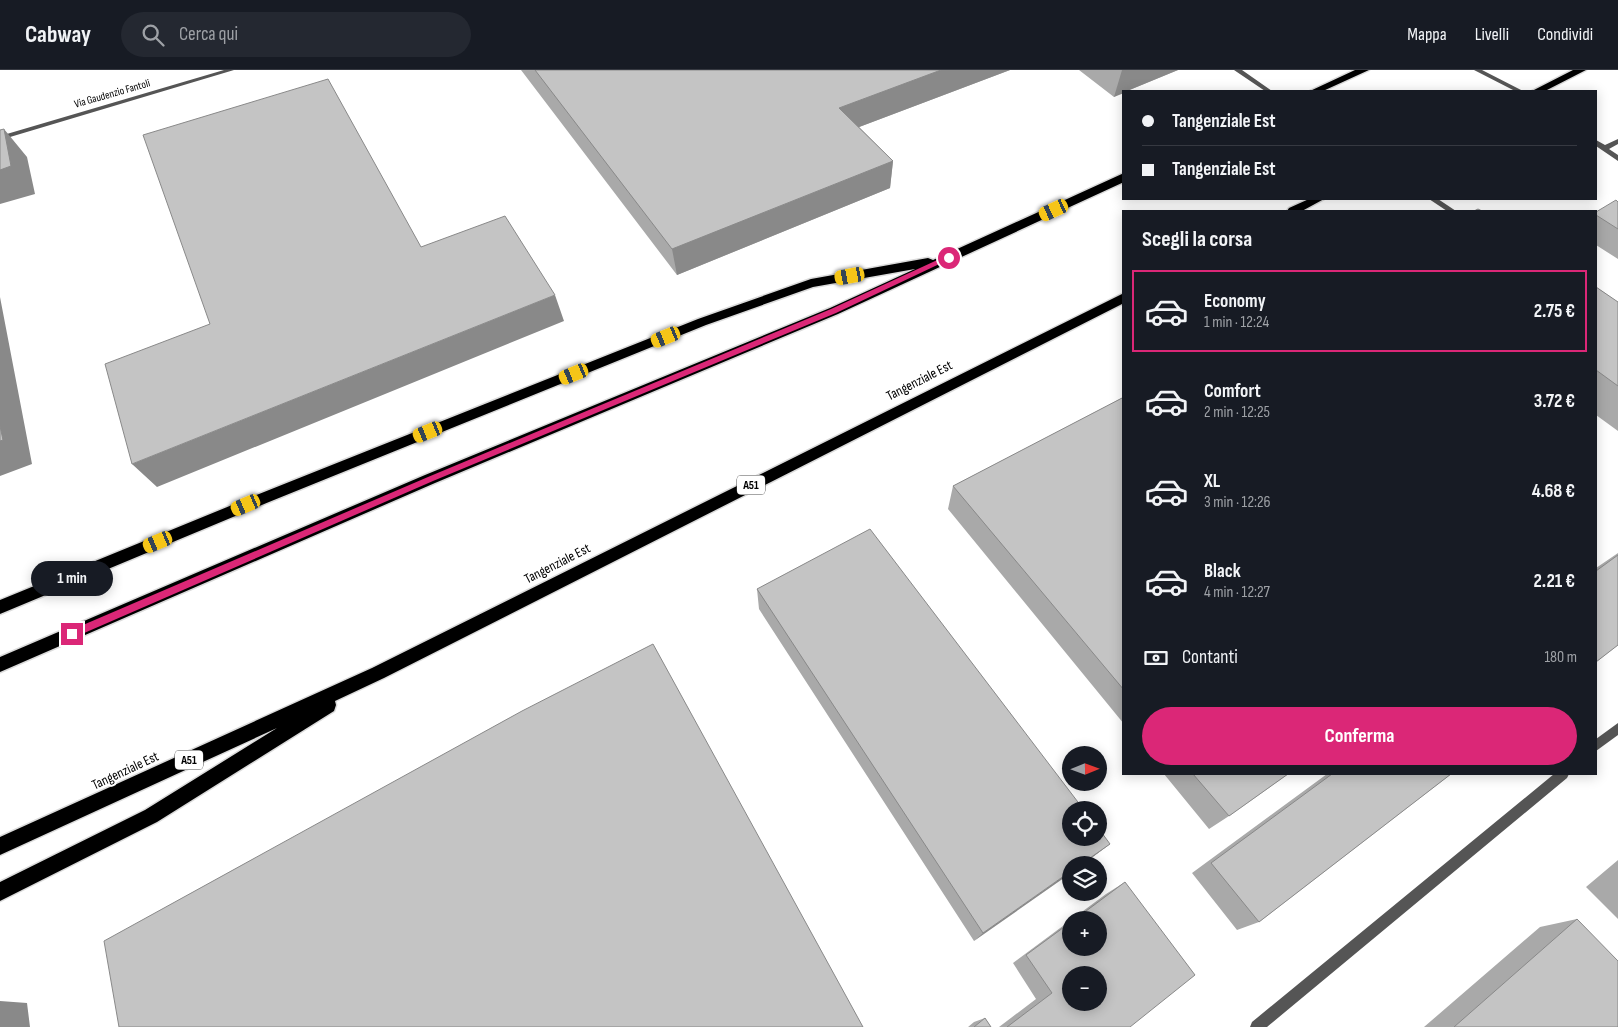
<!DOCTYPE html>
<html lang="it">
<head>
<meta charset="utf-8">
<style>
	:root { --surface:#171b24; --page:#242831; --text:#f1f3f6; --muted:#9ea1a6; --line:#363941; --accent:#db2777 }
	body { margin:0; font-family:"Sofia Sans Condensed",sans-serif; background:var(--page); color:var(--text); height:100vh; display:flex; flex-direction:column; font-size:19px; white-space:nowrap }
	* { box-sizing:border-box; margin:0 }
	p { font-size:16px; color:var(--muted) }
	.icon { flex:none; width:28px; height:28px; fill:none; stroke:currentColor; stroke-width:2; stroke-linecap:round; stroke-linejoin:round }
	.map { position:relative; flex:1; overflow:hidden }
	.panel { position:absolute; left:1122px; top:140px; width:475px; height:565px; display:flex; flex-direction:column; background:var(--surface); border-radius:0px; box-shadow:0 2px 12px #0003 }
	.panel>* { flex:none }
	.banner { position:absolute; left:1122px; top:20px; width:475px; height:110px; border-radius:0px; box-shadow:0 2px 12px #0003; display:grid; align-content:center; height:110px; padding:0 20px; background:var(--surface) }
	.needle { width:32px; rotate:89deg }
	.controls { position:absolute; left:1062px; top:676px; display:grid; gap:10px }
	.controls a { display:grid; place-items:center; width:45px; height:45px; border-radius:50%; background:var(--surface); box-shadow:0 2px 12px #0003; font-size:25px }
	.end { position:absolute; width:22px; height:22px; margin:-11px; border:6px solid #db2777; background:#fff; box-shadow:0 0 0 2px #fff }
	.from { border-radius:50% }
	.bubble { position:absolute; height:35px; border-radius:18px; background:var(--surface); box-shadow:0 2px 12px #0003; font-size:16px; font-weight:700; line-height:35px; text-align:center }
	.car { position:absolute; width:15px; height:30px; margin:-15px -8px; border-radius:6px; box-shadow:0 0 4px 1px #0007; background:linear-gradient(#f5c518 24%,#345 0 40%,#f5c518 0 76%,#345 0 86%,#f5c518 0) }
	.banner b { display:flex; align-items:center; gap:18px; height:48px; font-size:19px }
	.banner b+b { border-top:1px solid var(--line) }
	.banner i { width:12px; height:12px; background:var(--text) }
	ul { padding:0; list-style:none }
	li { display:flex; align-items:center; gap:15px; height:82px; margin:0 10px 8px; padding:0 10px; border:2px solid transparent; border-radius:0px }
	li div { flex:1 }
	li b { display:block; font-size:19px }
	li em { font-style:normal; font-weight:700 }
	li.selected { border-color:var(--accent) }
	li>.icon { width:45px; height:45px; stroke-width:1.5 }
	h2 { padding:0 20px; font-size:22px; line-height:60px }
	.pay { display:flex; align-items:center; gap:12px; height:55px; padding:0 20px; font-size:19px }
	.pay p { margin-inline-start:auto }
	.cta { display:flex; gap:10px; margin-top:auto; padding:10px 20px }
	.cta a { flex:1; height:58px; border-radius:30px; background:var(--accent); color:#fff; font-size:20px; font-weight:700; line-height:58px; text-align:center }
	header { display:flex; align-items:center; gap:30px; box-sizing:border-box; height:70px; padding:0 25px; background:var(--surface); border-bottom:1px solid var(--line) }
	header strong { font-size:24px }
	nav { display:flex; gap:28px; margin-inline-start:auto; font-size:18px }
	.search { width:350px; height:45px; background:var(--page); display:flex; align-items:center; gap:12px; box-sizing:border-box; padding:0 18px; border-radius:28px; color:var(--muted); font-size:19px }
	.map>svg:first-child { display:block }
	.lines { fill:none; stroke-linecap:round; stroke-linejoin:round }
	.highway-casing { stroke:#dbdbdb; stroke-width:3 }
	.lane { fill:#555; fill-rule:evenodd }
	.street { fill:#555; fill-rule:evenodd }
	.highway { fill:#000; fill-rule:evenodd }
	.wall { fill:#a9a9a9; fill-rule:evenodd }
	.shaded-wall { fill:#898989 }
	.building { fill:#c4c4c4; stroke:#898989; fill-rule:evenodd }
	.route { fill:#db2777 }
	.labels { text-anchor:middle; stroke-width:4; stroke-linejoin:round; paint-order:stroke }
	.far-street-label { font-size:11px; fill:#000; stroke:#fff }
	.shield { fill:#fff; stroke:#4c4c4c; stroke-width:1 }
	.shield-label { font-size:12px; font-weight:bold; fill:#000 }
	.street-label { font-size:14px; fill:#000; stroke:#fff }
</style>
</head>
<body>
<header>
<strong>Cabway</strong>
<div class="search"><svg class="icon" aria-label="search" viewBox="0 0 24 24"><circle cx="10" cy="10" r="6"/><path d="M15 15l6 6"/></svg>Cerca qui</div>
<nav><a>Mappa</a><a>Livelli</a><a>Condividi</a></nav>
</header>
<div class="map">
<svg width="1618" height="957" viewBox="0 0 1618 957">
	<rect width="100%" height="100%" fill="#fff"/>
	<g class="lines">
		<g class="highway-casing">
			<path id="highway" d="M 1355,0 L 1369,0 L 1323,21 L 1310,21 Z
				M 1573,0 L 1586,0 L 1545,21 L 1532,21 Z
				M 1124,103 L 1124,112 L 838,244 L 435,413 L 0,602 L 0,587 L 425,405 L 830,238 L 915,199 L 813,217 L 706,255 L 269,432 L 0,544 L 0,530 L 259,424 L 698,249 L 811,209 L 928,188 L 933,190 Z
				M 1309,129 L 1324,129 L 1302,141 L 1287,141 L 1289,138 Z
				M 1124,223 L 1124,233 L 384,608 L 335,631 L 336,635 L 334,641 L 157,752 L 0,831 L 0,812 L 145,740 L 277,658 L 0,785 L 0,767 L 372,598 Z"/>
		</g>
		<path class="lane" d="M 224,0 L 234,0 L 0,70 L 0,66 Z
			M 1234,0 L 1242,0 L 1272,21 L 1265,21 Z
			M 1429,129 L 1438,129 L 1456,141 L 1447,141 Z"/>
		<path class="street" d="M 1474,0 L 1482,0 L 1523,21 L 1515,21 Z
			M 1618,69 L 1618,74 L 1609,79 L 1618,85 L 1618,91 L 1596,76 L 1596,70 L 1605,75 Z
			M 1618,653 L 1618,665 L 1596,681 L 1596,669 Z
			M 1554,704 L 1569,704 L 1567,708 L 1267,957 L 1250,957 L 1252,952 Z"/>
		<use href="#highway" class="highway"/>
	</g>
	<path class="wall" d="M 521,0 L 1010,0 L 859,57 L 893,91 L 890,118 L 677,205 Z
		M 1079,0 L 1178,0 L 1127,21 L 1124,21 L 1114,27 Z
		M 1618,132 L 1618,189 L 1596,175 L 1596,142 Z
		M 1596,217 L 1618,232 L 1618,361 L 1596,345 Z
		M 1124,327 L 1124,654 L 948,439 L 953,416 Z
		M 1618,483 L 1618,575 L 1596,592 L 1596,498 Z
		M 757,519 L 1110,774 L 1082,795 L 1071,795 L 974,871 L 759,539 Z
		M 1164,704 L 1288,704 L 1229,746 L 1209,759 Z
		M 1327,704 L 1451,704 L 1259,852 L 1237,860 L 1192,803 Z
		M 1618,790 L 1618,849 L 1586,817 Z
		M 1125,812 L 1130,957 L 999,957 L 1036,929 L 1013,893 L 1106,824 ZM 1071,850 L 1099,850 L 1071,878 Z
		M 1577,849 L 1618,957 L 1424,957 L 1540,857 Z
		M 985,948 L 991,957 L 968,957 L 974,952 Z"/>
	<path class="shaded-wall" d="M 941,0 L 1010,0 L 838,65 L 839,38 Z
		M 1122,0 L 1178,0 L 1127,21 L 1124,21 L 1124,23 L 1114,27 Z
		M 4,59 L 27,87 L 35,124 L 0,134 L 0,100 Z
		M 893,91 L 890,118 L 677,205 L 672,179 Z
		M 555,225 L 564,251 L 157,417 L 132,394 Z
		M 0,227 L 32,394 L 0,406 Z
		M 1110,774 L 1082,795 L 1080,795 Z
		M 1071,801 L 1071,803 L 974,871 L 983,863 Z
		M 0,931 L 27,933 L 30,957 L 0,957 Z"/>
	<path class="building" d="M 535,0 L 941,0 L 839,38 L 893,91 L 672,179 Z
		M 328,9 L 421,177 L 505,146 L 555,225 L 132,394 L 105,294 L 210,254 L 143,65 Z
		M 4,59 L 11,96 L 0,100 L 0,60 Z
		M 1616,130 L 1618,132 L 1618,159 L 1596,145 L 1596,142 Z
		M 1478,139 L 1482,141 L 1474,141 Z
		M 1596,217 L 1618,232 L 1618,316 L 1596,300 Z
		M 1124,327 L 1124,620 L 953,416 Z
		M 0,356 L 3,370 L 0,371 Z
		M 870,459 L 1084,740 L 1071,740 L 1071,768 L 1099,768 L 1099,759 L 1110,774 L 1080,795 L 1071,795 L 1071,801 L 983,863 L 757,519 Z
		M 1618,485 L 1618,575 L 1596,592 L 1596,501 Z
		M 653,574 L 863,957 L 119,957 L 104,871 L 522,641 Z
		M 1193,704 L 1288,704 L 1229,746 Z
		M 1332,704 L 1451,704 L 1259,852 L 1211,793 Z
		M 1125,812 L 1195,905 L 1130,957 L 1007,957 L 1052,923 L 1026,885 L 1071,852 L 1071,878 L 1099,878 L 1099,850 L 1074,850 ZM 1071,905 L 1099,905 L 1099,932 L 1071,932 Z
		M 1577,849 L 1618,891 L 1618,957 L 1454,957 Z
		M 985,948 L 991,957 L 974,957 Z"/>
	<path class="route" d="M 946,186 L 952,188 L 836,243 L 433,411 L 75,567 L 72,568 L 67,564 L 69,561 L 428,407 L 831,239 Z"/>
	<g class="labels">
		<g class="far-street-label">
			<text transform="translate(112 23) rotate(-16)" y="4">Via Gaudenzio Fantoli</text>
		</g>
		<g class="shield">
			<rect x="737" y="405.5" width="28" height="19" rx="4"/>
			<rect x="175" y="680.5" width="28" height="19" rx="4"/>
		</g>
		<g class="shield-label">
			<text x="751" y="419">A51</text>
			<text x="189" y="694">A51</text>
		</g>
		<g class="street-label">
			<text transform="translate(919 310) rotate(-27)" y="5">Tangenziale Est</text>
			<text transform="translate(557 493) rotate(-27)" y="5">Tangenziale Est</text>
			<text transform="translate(125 700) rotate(-25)" y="5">Tangenziale Est</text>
		</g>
	</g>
</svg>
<div class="controls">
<a><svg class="needle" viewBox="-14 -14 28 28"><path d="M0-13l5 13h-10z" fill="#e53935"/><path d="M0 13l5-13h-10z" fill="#9ea1a6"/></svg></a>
<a><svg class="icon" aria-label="locate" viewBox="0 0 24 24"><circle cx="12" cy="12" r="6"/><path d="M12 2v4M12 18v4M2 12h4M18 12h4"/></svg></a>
<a><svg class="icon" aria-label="layers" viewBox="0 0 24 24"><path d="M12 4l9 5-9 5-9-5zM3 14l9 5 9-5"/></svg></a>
<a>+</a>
<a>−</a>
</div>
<i class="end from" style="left:949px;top:188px"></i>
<i class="end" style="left:72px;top:564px"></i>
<div class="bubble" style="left:31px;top:491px;width:82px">1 min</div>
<i class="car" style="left:1054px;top:140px;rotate:245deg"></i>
<i class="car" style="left:850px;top:206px;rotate:260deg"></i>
<i class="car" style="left:666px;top:267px;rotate:248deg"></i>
<i class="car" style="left:574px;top:304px;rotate:248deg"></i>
<i class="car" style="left:428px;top:362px;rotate:248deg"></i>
<i class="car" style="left:246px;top:435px;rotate:247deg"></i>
<i class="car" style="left:158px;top:472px;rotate:247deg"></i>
<div class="banner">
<b><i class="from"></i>Tangenziale Est</b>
<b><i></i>Tangenziale Est</b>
</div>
<section class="panel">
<h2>Scegli la corsa</h2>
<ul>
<li class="selected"><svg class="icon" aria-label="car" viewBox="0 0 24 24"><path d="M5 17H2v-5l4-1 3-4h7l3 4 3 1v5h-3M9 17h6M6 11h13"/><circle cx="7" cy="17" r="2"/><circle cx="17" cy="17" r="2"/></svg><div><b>Economy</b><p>1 min · 12:24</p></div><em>2.75 €</em></li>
<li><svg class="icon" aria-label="car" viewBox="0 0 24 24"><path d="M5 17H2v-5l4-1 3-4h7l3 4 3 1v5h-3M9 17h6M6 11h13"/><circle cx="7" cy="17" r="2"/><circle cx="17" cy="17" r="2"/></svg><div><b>Comfort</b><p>2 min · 12:25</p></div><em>3.72 €</em></li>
<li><svg class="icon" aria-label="car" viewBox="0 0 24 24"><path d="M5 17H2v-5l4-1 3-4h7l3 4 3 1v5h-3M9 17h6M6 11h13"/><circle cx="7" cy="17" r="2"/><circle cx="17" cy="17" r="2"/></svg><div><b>XL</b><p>3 min · 12:26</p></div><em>4.68 €</em></li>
<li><svg class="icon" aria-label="car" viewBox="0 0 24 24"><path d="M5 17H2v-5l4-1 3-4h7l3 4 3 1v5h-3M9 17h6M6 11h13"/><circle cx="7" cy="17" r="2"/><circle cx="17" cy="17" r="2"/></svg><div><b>Black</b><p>4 min · 12:27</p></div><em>2.21 €</em></li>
</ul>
<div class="pay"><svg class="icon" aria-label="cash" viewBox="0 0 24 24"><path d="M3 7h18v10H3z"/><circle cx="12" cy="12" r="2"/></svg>Contanti<p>180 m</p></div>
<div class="cta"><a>Conferma</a></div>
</section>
</div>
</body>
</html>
